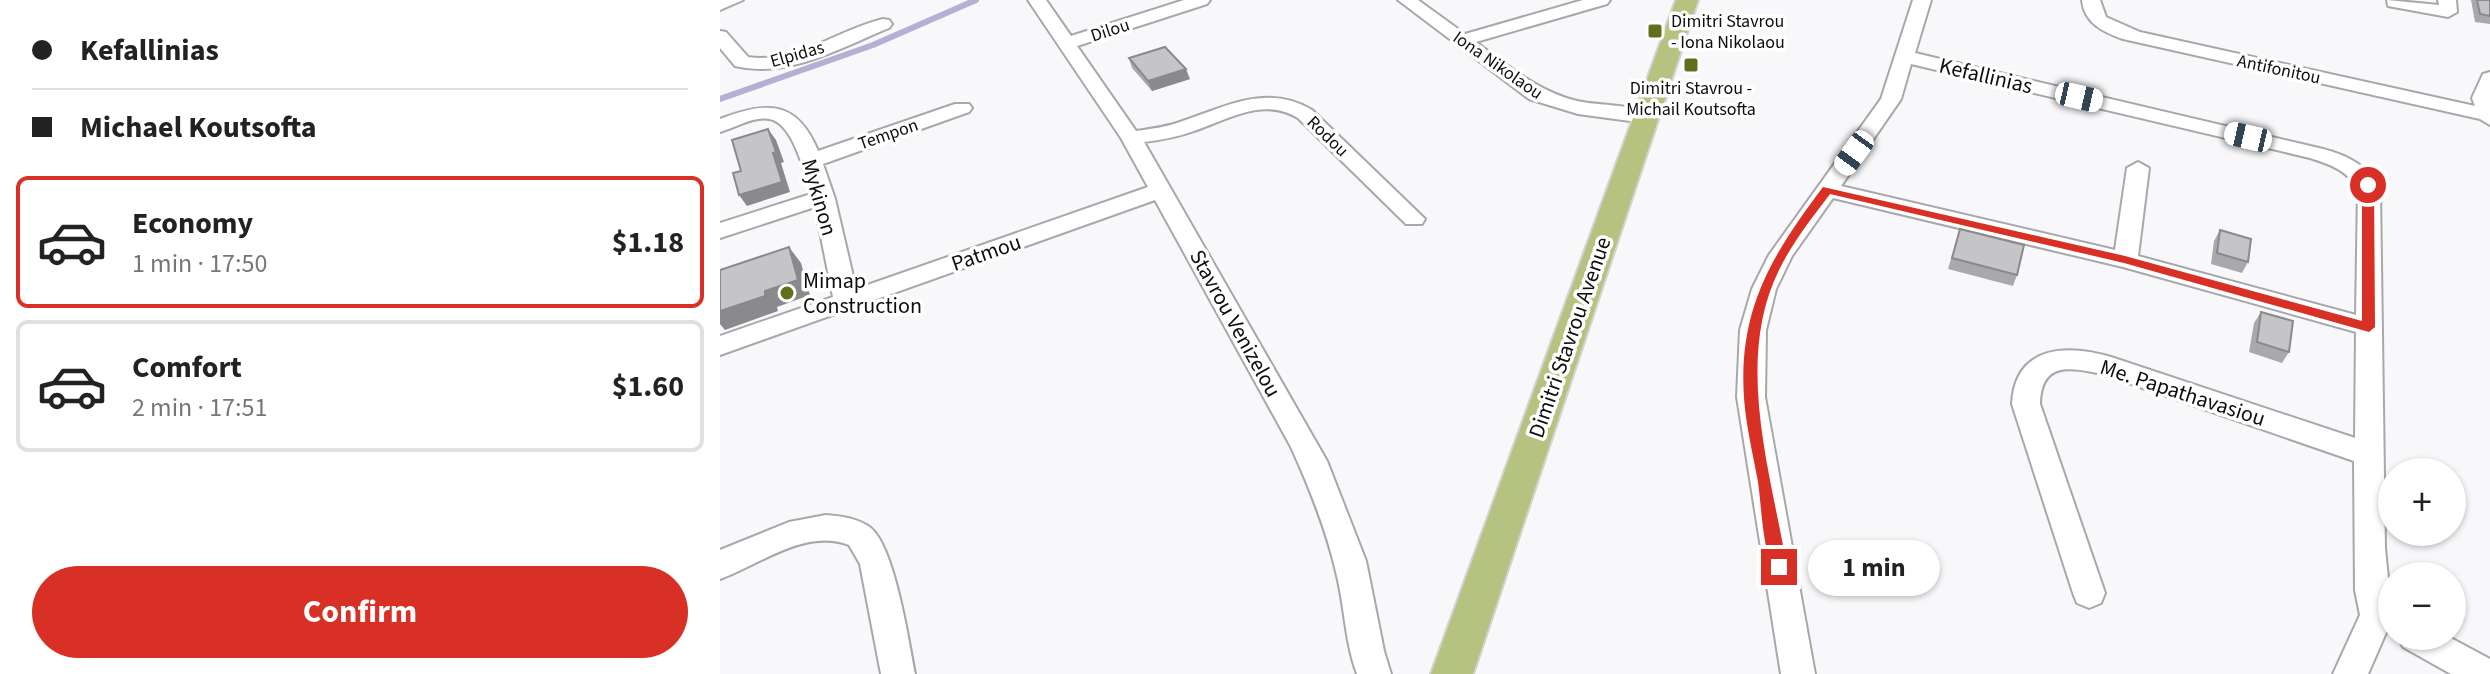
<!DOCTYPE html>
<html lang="en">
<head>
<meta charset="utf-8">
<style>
	:root { --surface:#fff; --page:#f6f6f6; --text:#222; --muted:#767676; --line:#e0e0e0; --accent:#d93025 }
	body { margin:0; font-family:"Source Sans 3",sans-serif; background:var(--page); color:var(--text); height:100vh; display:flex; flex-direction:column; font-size:30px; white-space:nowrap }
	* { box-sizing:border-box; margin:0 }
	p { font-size:26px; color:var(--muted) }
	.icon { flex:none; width:44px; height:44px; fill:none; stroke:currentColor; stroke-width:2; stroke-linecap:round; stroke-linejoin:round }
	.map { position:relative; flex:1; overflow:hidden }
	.drawer { display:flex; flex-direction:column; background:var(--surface); width:720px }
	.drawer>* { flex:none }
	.hud { display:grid; align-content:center; height:176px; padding:0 32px; background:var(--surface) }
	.fabs { position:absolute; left:1658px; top:458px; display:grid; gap:16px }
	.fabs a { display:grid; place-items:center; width:88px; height:88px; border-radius:50%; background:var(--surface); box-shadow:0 2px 6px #0004; font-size:40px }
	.end { position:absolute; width:36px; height:36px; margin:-18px; border:10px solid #d93025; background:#fff; box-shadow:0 0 0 4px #fff }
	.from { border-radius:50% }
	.bubble { position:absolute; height:56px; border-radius:28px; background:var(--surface); box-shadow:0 2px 6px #0004; font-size:26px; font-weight:700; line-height:56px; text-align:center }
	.car { position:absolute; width:24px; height:48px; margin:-24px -12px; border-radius:10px; box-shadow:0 0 6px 2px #0007; background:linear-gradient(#fff 24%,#345 0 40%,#fff 0 76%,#345 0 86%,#fff 0) }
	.hud b { display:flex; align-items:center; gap:28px; height:76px; font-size:30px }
	.hud b+b { border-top:2px solid var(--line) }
	.hud i { width:20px; height:20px; background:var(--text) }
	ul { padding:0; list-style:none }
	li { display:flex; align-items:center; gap:24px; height:132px; margin:0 16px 12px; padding:0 16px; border:4px solid var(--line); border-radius:12px }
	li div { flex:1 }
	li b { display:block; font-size:30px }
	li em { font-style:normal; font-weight:700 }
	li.on { border-color:var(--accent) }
	li>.icon { width:72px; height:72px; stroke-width:1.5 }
	.cta { display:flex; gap:16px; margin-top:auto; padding:16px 32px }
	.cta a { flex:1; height:92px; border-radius:48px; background:var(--accent); color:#fff; font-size:32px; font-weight:700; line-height:92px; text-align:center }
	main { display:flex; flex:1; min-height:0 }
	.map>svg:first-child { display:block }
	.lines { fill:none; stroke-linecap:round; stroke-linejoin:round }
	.stream { stroke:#b7aed6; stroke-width:6 }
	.minor-casing { stroke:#a8a7ab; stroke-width:4 }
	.major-casing { stroke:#d3d3d4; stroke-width:4 }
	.minor { fill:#fff; fill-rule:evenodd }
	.major { fill:#b5c280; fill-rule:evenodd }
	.wall { fill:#a9a9ac }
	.shaded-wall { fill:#8a8a8c }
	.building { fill:#c5c5c8; stroke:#8a8a8c; stroke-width:2 }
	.route { fill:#d93025 }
	.poi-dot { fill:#5f6f1b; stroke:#fff; stroke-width:3 }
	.labels { text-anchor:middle; stroke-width:7; stroke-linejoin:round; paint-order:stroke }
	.far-poi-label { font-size:18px; fill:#0d0d0e; stroke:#fff; text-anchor:start }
	.far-street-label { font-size:18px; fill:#0d0d0e; stroke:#fff }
	.street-label { font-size:22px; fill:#0d0d0e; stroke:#fff }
	.poi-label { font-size:22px; fill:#0d0d0e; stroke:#fff; text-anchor:start }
</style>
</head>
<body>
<main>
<section class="drawer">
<div class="hud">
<b><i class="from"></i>Kefallinias</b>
<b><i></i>Michael Koutsofta</b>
</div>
<ul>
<li class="on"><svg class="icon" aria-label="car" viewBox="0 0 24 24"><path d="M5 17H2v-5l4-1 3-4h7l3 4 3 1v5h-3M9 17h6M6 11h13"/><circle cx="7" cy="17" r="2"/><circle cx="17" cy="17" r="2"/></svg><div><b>Economy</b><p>1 min · 17:50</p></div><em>$1.18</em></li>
<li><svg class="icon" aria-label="car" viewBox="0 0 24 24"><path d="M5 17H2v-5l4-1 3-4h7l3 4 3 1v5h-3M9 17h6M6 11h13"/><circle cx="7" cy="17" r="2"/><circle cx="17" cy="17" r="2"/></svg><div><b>Comfort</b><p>2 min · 17:51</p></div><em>$1.60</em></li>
</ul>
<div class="cta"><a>Confirm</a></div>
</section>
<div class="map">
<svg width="1770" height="674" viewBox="0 0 1770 674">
	<rect width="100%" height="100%" fill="#f8f8fb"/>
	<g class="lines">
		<path class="stream" d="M 0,99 L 153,45 L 256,0"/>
		<g class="minor-casing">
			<path id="minor" d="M 0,0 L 23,0 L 0,10 Z
				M 308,0 L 326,0 L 351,36 L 464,0 L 490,0 L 487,4 L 357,46 L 416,131 C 431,129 446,127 460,122 C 505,107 547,83 592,110 L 705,219 L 702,224 L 686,224 L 578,118 C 543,97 509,119 474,131 C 458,137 441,140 424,142 L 607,461 L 646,561 L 664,651 L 671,674 L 637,674 C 625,642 625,609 617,576 C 607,531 590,489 571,447 L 435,200 L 0,355 L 0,336 L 113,297 L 95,207 L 0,238 L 0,223 L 91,194 C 85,174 73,122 49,119 C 33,116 15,128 0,132 L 0,119 C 47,101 77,100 98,151 L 235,104 L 249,104 L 252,108 L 249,112 L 103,164 L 115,199 L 136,289 L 428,187 L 401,138 Z
				M 678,0 L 698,0 L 745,34 L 863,0 L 890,0 L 887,4 L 756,42 C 790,67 817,91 857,101 C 876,106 924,104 935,117 L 925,123 L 858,114 L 809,99 Z
				M 1193,0 L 1211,0 L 1195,53 L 1603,149 C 1629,156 1649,166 1660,191 L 1665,548 L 1672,619 L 1648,674 L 1613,674 L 1640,615 L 1635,590 L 1634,461 L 1382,374 C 1349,367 1321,362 1320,404 L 1385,593 L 1381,603 L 1369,608 L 1357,603 L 1353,593 L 1292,404 C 1295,344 1349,344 1394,358 L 1635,438 L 1636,332 L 1403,267 L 1113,198 L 1072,256 L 1056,289 L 1046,330 L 1045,397 L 1095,674 L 1061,674 L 1017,397 L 1020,330 L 1032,289 L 1049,255 L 1161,99 ZM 1191,64 L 1590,158 C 1609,164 1630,171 1638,191 L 1636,315 L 1418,256 L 1429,168 L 1418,162 L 1407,168 L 1395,250 L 1121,186 L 1181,99 Z
				M 1362,0 L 1380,0 L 1386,17 L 1420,32 L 1755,106 L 1752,98 L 1763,74 L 1770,72 L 1770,125 L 1760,119 L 1403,39 C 1383,32 1364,23 1362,0 Z
				M 1667,0 L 1719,5 L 1718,0 L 1736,0 L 1737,12 L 1728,17 L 1668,6 Z
				M 163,19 L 169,20 L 172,24 L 169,28 C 122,47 68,79 15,66 L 0,48 L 0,31 L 6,32 L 28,57 C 77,64 117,30 163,19 Z
				M 106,515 C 120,516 136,518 148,526 C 174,541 189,643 195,674 L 161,674 L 140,564 L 129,545 C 85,528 39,565 0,579 L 0,550 L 69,522 Z
				M 1678,636 L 1727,636 L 1770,659 L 1770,674 L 1731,674 L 1683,647 Z"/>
		</g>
		<g class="major-casing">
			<path id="major" d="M 956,0 L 978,0 L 753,674 L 711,674 Z"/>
		</g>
		<use href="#minor" class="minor"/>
		<use href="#major" class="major"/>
	</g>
	<path class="wall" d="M 1751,0 L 1770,0 L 1770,24 L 1755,22 Z
		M 409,58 L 470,79 L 432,91 L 412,68 Z
		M 1240,229 L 1297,275 L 1293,286 L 1228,269 Z
		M 1500,230 L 1528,262 L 1522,273 L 1491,264 L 1494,241 Z
		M 1541,312 L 1569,352 L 1562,363 L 1529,352 L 1534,323 Z"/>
	<path class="shaded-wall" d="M 466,69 L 470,79 L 432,91 L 428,81 Z
		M 48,129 L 56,140 L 64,162 L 61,163 L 70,192 L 27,206 L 19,195 L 53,153 Z
		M 69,247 L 81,263 L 90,295 L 57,307 L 58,311 L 5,330 L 0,324 L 0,311 L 45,291 Z"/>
	<path class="building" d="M 1757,0 L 1770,0 L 1770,16 L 1760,14 Z
		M 445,47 L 466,69 L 428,81 L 409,58 Z
		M 48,129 L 56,152 L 53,153 L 62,182 L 19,195 L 13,173 L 21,171 L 12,140 Z
		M 1240,229 L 1304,245 L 1297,275 L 1232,258 Z
		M 1500,230 L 1531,239 L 1528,262 L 1497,253 Z
		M 69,247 L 78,280 L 45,291 L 45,296 L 0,311 L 0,270 Z
		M 1541,312 L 1573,321 L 1569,352 L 1537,342 Z"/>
	<path class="route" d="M 1648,182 L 1654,185 L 1655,327 L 1649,332 L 1404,263 L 1110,194 C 1092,218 1072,243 1059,270 C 1014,361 1051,473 1067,567 L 1065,572 L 1054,572 C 1042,546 1042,510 1038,482 C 1033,454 1026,426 1024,398 C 1018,309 1052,255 1103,187 L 1405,256 L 1642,321 L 1642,185 Z"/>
	<g class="poi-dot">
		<rect x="927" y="23" width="16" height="16" rx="4"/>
		<rect x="963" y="57" width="16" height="16" rx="4"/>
		<circle cx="67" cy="293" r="8"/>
	</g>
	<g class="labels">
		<g class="far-poi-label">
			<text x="951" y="27">Dimitri Stavrou<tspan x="951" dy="21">- Iona Nikolaou</tspan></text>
			<text x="971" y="94" text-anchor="middle">Dimitri Stavrou -<tspan x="971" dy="21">Michail Koutsofta</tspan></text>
		</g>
		<g class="far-street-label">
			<text transform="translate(390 30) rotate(-18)" y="6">Dilou</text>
			<text transform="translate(77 54) rotate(-16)" y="6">Elpidas</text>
			<text transform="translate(778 65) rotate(35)" y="6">Iona Nikolaou</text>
			<text transform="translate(1559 69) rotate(12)" y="6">Antifonitou</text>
			<text transform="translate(168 134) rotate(-19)" y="6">Tempon</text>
			<text transform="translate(608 136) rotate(44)" y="6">Rodou</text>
		</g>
		<g class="street-label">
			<text transform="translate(1266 75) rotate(13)" y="8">Kefallinias</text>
			<text transform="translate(100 197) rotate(74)" y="8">Mykinon</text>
			<text transform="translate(266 252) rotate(-19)" y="8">Patmou</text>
			<text transform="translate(516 323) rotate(61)" y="8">Stavrou Venizelou</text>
			<text transform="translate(849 337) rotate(-71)" y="8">Dimitri Stavrou Avenue</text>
			<text transform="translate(1463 392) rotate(18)" y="8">Me. Papathavasiou</text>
		</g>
		<g class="poi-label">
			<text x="83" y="288">Mimap<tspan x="83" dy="25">Construction</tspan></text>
		</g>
	</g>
</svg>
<div class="fabs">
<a>+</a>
<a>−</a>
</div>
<i class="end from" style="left:1648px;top:185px"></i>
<i class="end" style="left:1059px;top:567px"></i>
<div class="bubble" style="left:1088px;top:540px;width:132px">1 min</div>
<i class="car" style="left:1359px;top:97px;rotate:103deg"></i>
<i class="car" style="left:1528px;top:137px;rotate:283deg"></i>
<i class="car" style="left:1134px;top:153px;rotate:216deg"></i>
</div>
</main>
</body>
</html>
